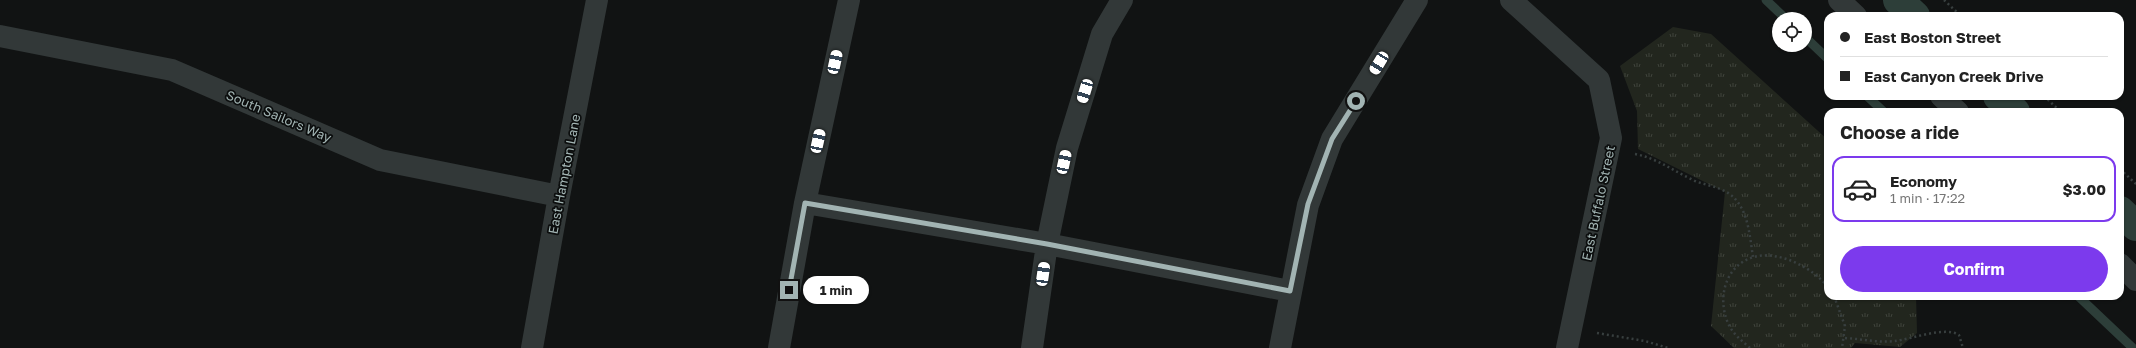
<!DOCTYPE html>
<html lang="en">
<head>
<meta charset="utf-8">
<style>
	:root { --surface:#fff; --page:#f2f2f2; --text:#222; --muted:#767676; --line:#e0e0e0; --accent:#7c3aed }
	body { margin:0; font-family:"Golos Text",sans-serif; background:var(--page); color:var(--text); height:100vh; display:flex; flex-direction:column; font-size:15px; white-space:nowrap }
	* { box-sizing:border-box; margin:0 }
	p { font-size:13px; color:var(--muted) }
	.icon { flex:none; width:22px; height:22px; fill:none; stroke:currentColor; stroke-width:2; stroke-linecap:round; stroke-linejoin:round }
	.map { position:relative; flex:1; overflow:hidden }
	.side { position:absolute; left:1824px; top:108px; width:300px; height:192px; display:flex; flex-direction:column; background:var(--surface); border-radius:12px; box-shadow:0 1px 3px #0004 }
	.side>* { flex:none }
	.hud { position:absolute; left:1824px; top:12px; width:300px; height:88px; border-radius:12px; box-shadow:0 1px 3px #0004; display:grid; align-content:center; height:88px; padding:0 16px; background:var(--surface) }
	.fabs { position:absolute; left:1772px; top:12px; display:grid; gap:8px }
	.fabs a { display:grid; place-items:center; width:40px; height:40px; border-radius:50%; background:var(--surface); box-shadow:0 1px 3px #0004; font-size:20px }
	.end { position:absolute; width:18px; height:18px; margin:-9px; border:5px solid #a2b4b3; background:#111; box-shadow:0 0 0 2px #111 }
	.from { border-radius:50% }
	.bubble { position:absolute; height:28px; border-radius:14px; background:var(--surface); box-shadow:0 1px 3px #0004; font-size:13px; font-weight:700; line-height:28px; text-align:center }
	.car { position:absolute; width:12px; height:24px; margin:-12px -6px; border-radius:5px; box-shadow:0 0 3px 1px #0007; background:linear-gradient(#fff 24%,#345 0 40%,#fff 0 76%,#345 0 86%,#fff 0) }
	.hud b { display:flex; align-items:center; gap:14px; height:38px; font-size:15px }
	.hud b+b { border-top:1px solid var(--line) }
	.hud i { width:10px; height:10px; background:var(--text) }
	ul { padding:0; list-style:none }
	li { display:flex; align-items:center; gap:12px; height:66px; margin:0 8px 6px; padding:0 8px; border:2px solid transparent; border-radius:12px }
	li div { flex:1 }
	li b { display:block; font-size:15px }
	li em { font-style:normal; font-weight:700 }
	li.selected { border-color:var(--accent) }
	li>.icon { width:36px; height:36px; stroke-width:1.5 }
	h2 { padding:0 16px; font-size:18px; line-height:48px }
	.button { display:flex; gap:8px; margin-top:auto; padding:8px 16px }
	.button a { flex:1; height:46px; border-radius:24px; background:var(--accent); color:#fff; font-size:16px; font-weight:700; line-height:46px; text-align:center }
	.map>svg:first-child { display:block }
	.park { fill:url(#park-tufts) }
	.lines { fill:none; stroke-linecap:round; stroke-linejoin:round }
	.stream { stroke:#2d3e39; stroke-width:9 }
	.canal { stroke:#2d3e39; stroke-width:30 }
	.path { stroke:#383f3f; stroke-width:2.5; stroke-dasharray:2 3; stroke-linecap:butt }
	.minor { stroke:#323838; stroke-width:22 }
	.route { stroke:#a2b4b3; stroke-width:5 }
	.labels { text-anchor:middle; stroke-width:3.5; stroke-linejoin:round; paint-order:stroke }
	.street-label { font-size:13px; fill:#a2b4b3; stroke:#0c0e0e }
</style>
</head>
<body>
<div class="map">
<svg width="2136" height="348" viewBox="0 0 2136 348">
	<defs>
		<pattern id="park-tufts" width="24" height="20" patternUnits="userSpaceOnUse"><rect width="24" height="20" fill="#22261e"/><path d="M3 7l-1-3M5 7V3M7 7l1-3M15 17l-1-3M17 17v-4M19 17l1-3" fill="none" stroke="#3f433c"/></pattern>
	</defs>
	<rect width="100%" height="100%" fill="#111313"/>
	<path class="park" d="M 1673,27 L 1711,34 L 1828,140 L 1828,296 L 1916,296 L 1917,333 L 1900,347 L 1855,343 L 1851,348 L 1734,348 L 1711,326 L 1725,192 L 1638,149 L 1637,111 L 1620,66 Z"/>
	<g class="lines">
		<path class="stream" d="M 1766,0 L 1786,19
			M 1805,37 L 1828,59
			M 1867,96 L 1884,112
			M 2078,296 L 2133,348"/>
		<path class="canal" d="M 1898,0 L 1915,16
			M 1998,96 L 2015,112
			M 2120,211 L 2136,226"/>
		<path class="path" d="M 1944,0 L 1961,16
			M 2044,96 L 2061,112
			M 1635,154 C 1656,158 1672,170 1691,179 C 1700,184 1711,185 1720,189 C 1748,199 1749,232 1753,257
			M 2120,169 L 2136,184
			M 1834,296 L 1845,326 L 1842,348
			M 1597,333 L 1645,341 L 1668,348
			M 1845,338 C 1862,339 1878,343 1895,341 C 1912,339 1945,326 1959,335 L 1963,348
			M 1750,348 C 1741,340 1732,333 1728,323 C 1717,298 1725,265 1754,257 C 1779,250 1813,268 1828,287"/>
		<path class="minor" d="M 1511,0 L 1599,80 L 1611,138 L 1567,348
			M 1839,0 L 1856,16
			M 0,36 L 172,70 L 380,160 L 559,196
			M 1941,96 L 1958,112
			M 805,203 L 1047,244 L 1290,291
			M 2120,264 L 2136,280
			M 532,348 L 559,196 L 597,0
			M 779,348 L 805,203 L 849,0
			M 1032,348 L 1047,244 L 1067,148 L 1102,34 L 1122,0
			M 1280,348 L 1308,205 L 1332,139 L 1417,0"/>
	</g>
	<g class="lines">
		<path class="route" d="M 789,290 L 805,203 L 1047,244 L 1290,291 L 1308,204 L 1332,139 L 1356,101"/>
	</g>
	<g class="labels">
		<g class="street-label">
			<text transform="translate(279 116) rotate(23)" y="5">South Sailors Way</text>
			<text transform="translate(564 174) rotate(-79)" y="5">East Hampton Lane</text>
			<text transform="translate(1598 203) rotate(-78)" y="5">East Buffalo Street</text>
		</g>
	</g>
</svg>
<div class="fabs">
<a><svg class="icon" aria-label="locate" viewBox="0 0 24 24"><circle cx="12" cy="12" r="6"/><path d="M12 2v4M12 18v4M2 12h4M18 12h4"/></svg></a>
</div>
<i class="end from" style="left:1356px;top:101px"></i>
<i class="end" style="left:789px;top:290px"></i>
<div class="bubble" style="left:803px;top:276px;width:66px">1 min</div>
<i class="car" style="left:835px;top:62px;rotate:12deg"></i>
<i class="car" style="left:1379px;top:63px;rotate:211deg"></i>
<i class="car" style="left:1085px;top:91px;rotate:197deg"></i>
<i class="car" style="left:818px;top:141px;rotate:12deg"></i>
<i class="car" style="left:1064px;top:162px;rotate:12deg"></i>
<i class="car" style="left:1043px;top:274px;rotate:8deg"></i>
<div class="hud">
<b><i class="from"></i>East Boston Street</b>
<b><i></i>East Canyon Creek Drive</b>
</div>
<section class="side">
<h2>Choose a ride</h2>
<ul>
<li class="selected"><svg class="icon" aria-label="car" viewBox="0 0 24 24"><path d="M5 17H2v-5l4-1 3-4h7l3 4 3 1v5h-3M9 17h6M6 11h13"/><circle cx="7" cy="17" r="2"/><circle cx="17" cy="17" r="2"/></svg><div><b>Economy</b><p>1 min · 17:22</p></div><em>$3.00</em></li>
</ul>
<div class="button"><a>Confirm</a></div>
</section>
</div>
</body>
</html>
